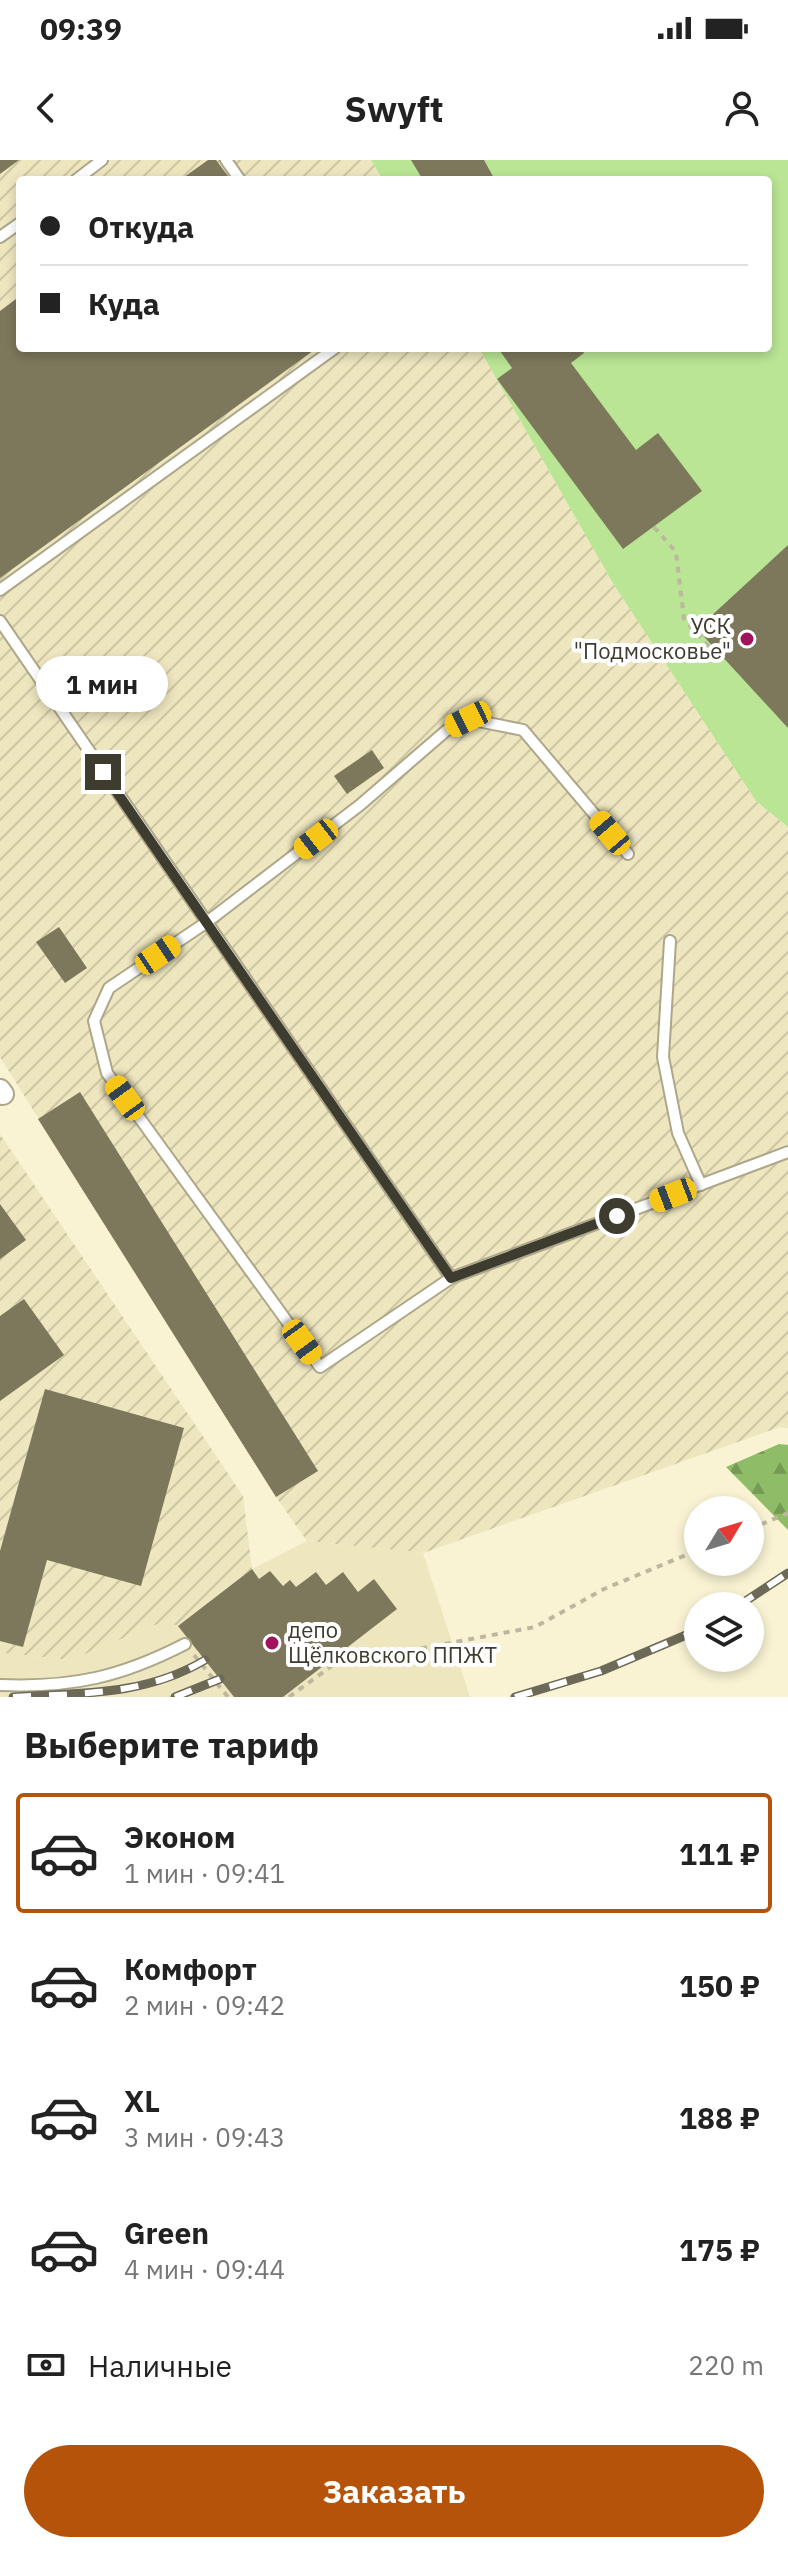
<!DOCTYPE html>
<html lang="ru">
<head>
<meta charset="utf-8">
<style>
	:root { --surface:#fff; --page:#f2f2f2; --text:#222; --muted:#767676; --line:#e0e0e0; --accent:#b45309 }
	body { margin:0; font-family:"IBM Plex Sans",sans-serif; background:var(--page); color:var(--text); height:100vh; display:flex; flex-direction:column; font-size:30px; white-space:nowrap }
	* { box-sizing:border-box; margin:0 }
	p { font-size:26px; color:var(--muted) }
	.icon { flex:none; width:44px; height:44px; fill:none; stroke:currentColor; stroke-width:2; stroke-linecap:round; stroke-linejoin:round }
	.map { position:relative; height:1537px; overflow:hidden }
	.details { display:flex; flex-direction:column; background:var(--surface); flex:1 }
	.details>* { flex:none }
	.top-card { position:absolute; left:16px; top:16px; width:756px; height:176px; border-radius:8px; box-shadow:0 4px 12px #0003; display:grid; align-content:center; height:176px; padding:0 24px; background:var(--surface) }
	.needle { width:52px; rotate:52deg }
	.buttons { position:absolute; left:684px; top:1336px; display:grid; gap:16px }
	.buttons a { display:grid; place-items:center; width:80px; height:80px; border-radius:50%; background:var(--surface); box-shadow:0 4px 12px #0003; font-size:40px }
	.end { position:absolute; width:36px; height:36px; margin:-18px; border:10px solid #3e3c2f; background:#fff; box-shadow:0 0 0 4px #fff }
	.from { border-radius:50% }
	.bubble { position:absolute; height:56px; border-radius:28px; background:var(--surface); box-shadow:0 4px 12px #0003; font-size:26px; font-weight:800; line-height:56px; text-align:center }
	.car { position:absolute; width:24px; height:48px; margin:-24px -12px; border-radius:10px; box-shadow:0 0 6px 2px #0007; background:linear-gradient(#f5c518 24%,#345 0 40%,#f5c518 0 76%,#345 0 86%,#f5c518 0) }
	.top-card b { display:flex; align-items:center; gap:28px; height:76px; font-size:30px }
	.top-card b+b { border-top:2px solid var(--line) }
	.top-card i { width:20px; height:20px; background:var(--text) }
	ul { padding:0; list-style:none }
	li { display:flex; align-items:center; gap:24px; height:120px; margin:0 16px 12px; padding:0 8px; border:4px solid transparent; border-radius:8px }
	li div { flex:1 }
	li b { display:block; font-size:30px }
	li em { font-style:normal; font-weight:800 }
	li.on { border-color:var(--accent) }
	li>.icon { width:72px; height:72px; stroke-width:1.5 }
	h2 { padding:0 24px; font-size:36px; line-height:96px }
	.pay { display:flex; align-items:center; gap:20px; height:88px; padding:0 24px; font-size:30px }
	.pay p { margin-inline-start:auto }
	.button { display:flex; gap:16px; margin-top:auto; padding:16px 24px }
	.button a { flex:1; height:92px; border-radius:48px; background:var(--accent); color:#fff; font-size:32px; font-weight:800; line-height:92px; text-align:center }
	.status { display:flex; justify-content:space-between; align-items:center; height:56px; padding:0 40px; background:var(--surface); direction:ltr }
	.status svg { height:22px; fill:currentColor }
	header { display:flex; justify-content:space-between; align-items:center; height:104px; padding:0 24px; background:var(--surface); font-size:36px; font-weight:800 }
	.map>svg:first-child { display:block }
	.industrial { fill:url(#industrial-furrows) }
	.built { fill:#eee6bf }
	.green { fill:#b9e594 }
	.forest { fill:url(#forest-firs) }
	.building { fill:#7d785b }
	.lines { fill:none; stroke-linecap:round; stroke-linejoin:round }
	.lane-casing { stroke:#ada789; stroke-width:14 }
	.street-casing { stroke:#ada789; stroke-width:24 }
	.path { stroke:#bcb79e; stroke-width:4; stroke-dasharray:6 6; stroke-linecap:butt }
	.lane { stroke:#fff; stroke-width:10 }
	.street { stroke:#fff; stroke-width:20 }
	.rail-casing { stroke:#6c6957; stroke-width:9 }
	.rail { stroke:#fff; stroke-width:6; stroke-dasharray:18; stroke-linecap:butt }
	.route { stroke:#3e3c2f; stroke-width:10 }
	.poi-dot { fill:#a1135a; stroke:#fff; stroke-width:3 }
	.labels { text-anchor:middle; stroke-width:8; stroke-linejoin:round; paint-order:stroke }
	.poi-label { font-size:22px; fill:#3e3c2f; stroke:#fff; text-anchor:end }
</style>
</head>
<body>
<div class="status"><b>09:39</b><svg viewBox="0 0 49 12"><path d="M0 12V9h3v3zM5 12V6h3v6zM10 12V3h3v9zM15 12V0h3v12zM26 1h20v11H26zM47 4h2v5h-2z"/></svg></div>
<header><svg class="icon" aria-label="back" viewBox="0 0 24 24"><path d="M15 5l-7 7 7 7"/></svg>Swyft<svg class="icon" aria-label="person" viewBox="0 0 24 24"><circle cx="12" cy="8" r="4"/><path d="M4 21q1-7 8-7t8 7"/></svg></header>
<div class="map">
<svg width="788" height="1537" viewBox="0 0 788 1537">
	<defs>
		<pattern id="industrial-furrows" width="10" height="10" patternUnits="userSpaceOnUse" patternTransform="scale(2)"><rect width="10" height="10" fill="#eee6bf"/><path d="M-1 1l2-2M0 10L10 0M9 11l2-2" fill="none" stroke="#cdc6a4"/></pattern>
		<pattern id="forest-firs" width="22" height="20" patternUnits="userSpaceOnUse" patternTransform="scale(2)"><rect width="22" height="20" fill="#8fbd67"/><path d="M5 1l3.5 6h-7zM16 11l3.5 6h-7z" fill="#769b55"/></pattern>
	</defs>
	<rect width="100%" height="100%" fill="#f9f3d3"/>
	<path class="industrial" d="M 0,0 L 371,0 L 383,20 L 20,20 L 20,188 L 479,188 L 614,425 L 756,641 L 788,667 L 788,1268 L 780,1267 L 423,1393 L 307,1381 L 276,1337 L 0,897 Z
		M 0,974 L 243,1336 L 252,1409 L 178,1466 L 165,1461 L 71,1500 L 0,1493 Z"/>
	<path class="built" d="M 307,1381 L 423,1393 L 470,1537 L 0,1537 L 0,1493 L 71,1500 L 165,1461 L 178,1466 L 252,1409 Z"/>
	<path class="green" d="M 371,0 L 788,0 L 788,667 L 756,641 L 614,425 L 479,188 L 768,188 L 768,20 L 383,20 Z"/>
	<path class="forest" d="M 779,1284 L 788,1285 L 788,1370 L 726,1307 Z"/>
	<path class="building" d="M 0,0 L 19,0 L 0,14 Z
		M 208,0 L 216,0 L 231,20 L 180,20 Z
		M 411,0 L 484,0 L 495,20 L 423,20 Z
		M 20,136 L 20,188 L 317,188 L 0,418 L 0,151 Z
		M 498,188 L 581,188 L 584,193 L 571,203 L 636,290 L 658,273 L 702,331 L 623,389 L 497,219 L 512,208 Z
		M 788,385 L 788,568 L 697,469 Z
		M 372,590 L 384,608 L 347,634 L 334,616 Z
		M 59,767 L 87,808 L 65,823 L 36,782 Z
		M 80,932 L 318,1311 L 276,1337 L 38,959 Z
		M 0,1044 L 26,1080 L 0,1099 Z
		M 24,1139 L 64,1195 L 0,1241 L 0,1156 Z
		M 45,1229 L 184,1268 L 141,1426 L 47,1400 L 23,1487 L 0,1481 L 0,1391 Z
		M 252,1409 L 259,1419 L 270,1411 L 283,1426 L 290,1420 L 296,1427 L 316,1412 L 326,1425 L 343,1412 L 358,1432 L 374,1419 L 397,1449 L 283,1537 L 234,1537 L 178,1466 Z"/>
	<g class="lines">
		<g class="lane-casing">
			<path id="lane" d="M 226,0 L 240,20
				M 76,20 L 102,0
				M 0,77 L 20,63
				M 0,430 L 335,188
				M 0,461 L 451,1118
				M 628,694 L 523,570 L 468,559 L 447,570 L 360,645 L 207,762 L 109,828 L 94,861 L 107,913 L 320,1207 L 451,1118 L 788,992
				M 670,781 L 663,897 L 678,973 L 701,1025
				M 0,1525 C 72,1528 121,1517 185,1484"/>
		</g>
		<g class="street-casing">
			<path id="street" d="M 0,930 L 3,934"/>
		</g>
		<path class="path" d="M 654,367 L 676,392 L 684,459 L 714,492 L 716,490
			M 750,1369 L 788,1353
			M 194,1495 L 228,1537
			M 289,1537 L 333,1505 L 535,1467 L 604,1429 L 698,1390"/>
		<use href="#lane" class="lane"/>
		<use href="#street" class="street"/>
		<g class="rail-casing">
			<path id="rail" d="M 738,1446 L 788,1413
				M 13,1537 C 80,1533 145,1536 205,1500
				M 175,1537 L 220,1519
				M 515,1537 L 601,1511 L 698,1470"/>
		</g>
		<use href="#rail" class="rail"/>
	</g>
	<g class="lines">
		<path class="route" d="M 103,612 L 451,1118 L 617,1056"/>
	</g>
	<g class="poi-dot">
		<circle cx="747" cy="479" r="8"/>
		<circle cx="272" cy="1483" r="8"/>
	</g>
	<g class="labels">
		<g class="poi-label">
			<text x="731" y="474">УСК<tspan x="731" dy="25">"Подмосковье"</tspan></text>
			<text x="288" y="1478" text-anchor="start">депо<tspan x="288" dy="25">Щёлковского ППЖТ</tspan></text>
		</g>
	</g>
</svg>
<div class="buttons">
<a><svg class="needle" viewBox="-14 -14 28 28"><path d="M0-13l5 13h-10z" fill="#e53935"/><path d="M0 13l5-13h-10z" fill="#767676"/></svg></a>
<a><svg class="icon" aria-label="layers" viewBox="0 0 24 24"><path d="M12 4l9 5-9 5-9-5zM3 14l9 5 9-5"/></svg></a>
</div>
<i class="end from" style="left:617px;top:1056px"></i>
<i class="end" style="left:103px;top:612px"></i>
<div class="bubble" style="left:36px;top:496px;width:132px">1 мин</div>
<i class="car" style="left:468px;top:559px;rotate:244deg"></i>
<i class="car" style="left:610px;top:673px;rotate:320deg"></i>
<i class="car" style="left:316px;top:679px;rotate:232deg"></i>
<i class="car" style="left:158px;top:795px;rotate:56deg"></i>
<i class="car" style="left:125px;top:938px;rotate:324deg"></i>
<i class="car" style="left:673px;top:1035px;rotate:249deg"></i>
<i class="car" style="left:302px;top:1182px;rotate:144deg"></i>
<div class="top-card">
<b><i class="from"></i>Откуда</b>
<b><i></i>Куда</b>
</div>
</div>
<section class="details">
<h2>Выберите тариф</h2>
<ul>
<li class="on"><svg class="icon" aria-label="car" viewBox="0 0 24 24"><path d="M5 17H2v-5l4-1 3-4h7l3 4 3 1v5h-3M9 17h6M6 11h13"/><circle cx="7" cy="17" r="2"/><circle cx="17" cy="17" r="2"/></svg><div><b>Эконом</b><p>1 мин · 09:41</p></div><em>111 ₽</em></li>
<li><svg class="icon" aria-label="car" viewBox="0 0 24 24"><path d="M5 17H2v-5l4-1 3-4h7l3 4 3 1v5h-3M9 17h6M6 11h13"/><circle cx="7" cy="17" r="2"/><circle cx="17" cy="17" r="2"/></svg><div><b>Комфорт</b><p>2 мин · 09:42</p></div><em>150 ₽</em></li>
<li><svg class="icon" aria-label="car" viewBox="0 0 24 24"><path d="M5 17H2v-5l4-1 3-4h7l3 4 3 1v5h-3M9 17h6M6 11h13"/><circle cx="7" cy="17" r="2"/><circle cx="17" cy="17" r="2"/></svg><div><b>XL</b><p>3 мин · 09:43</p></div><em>188 ₽</em></li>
<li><svg class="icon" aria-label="car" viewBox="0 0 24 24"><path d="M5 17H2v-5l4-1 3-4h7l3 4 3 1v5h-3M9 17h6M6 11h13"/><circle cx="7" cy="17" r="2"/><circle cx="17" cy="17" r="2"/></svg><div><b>Green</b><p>4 мин · 09:44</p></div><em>175 ₽</em></li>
</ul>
<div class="pay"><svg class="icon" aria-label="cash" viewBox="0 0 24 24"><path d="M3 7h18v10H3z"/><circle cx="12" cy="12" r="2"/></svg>Наличные<p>220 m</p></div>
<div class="button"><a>Заказать</a></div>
</section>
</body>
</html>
